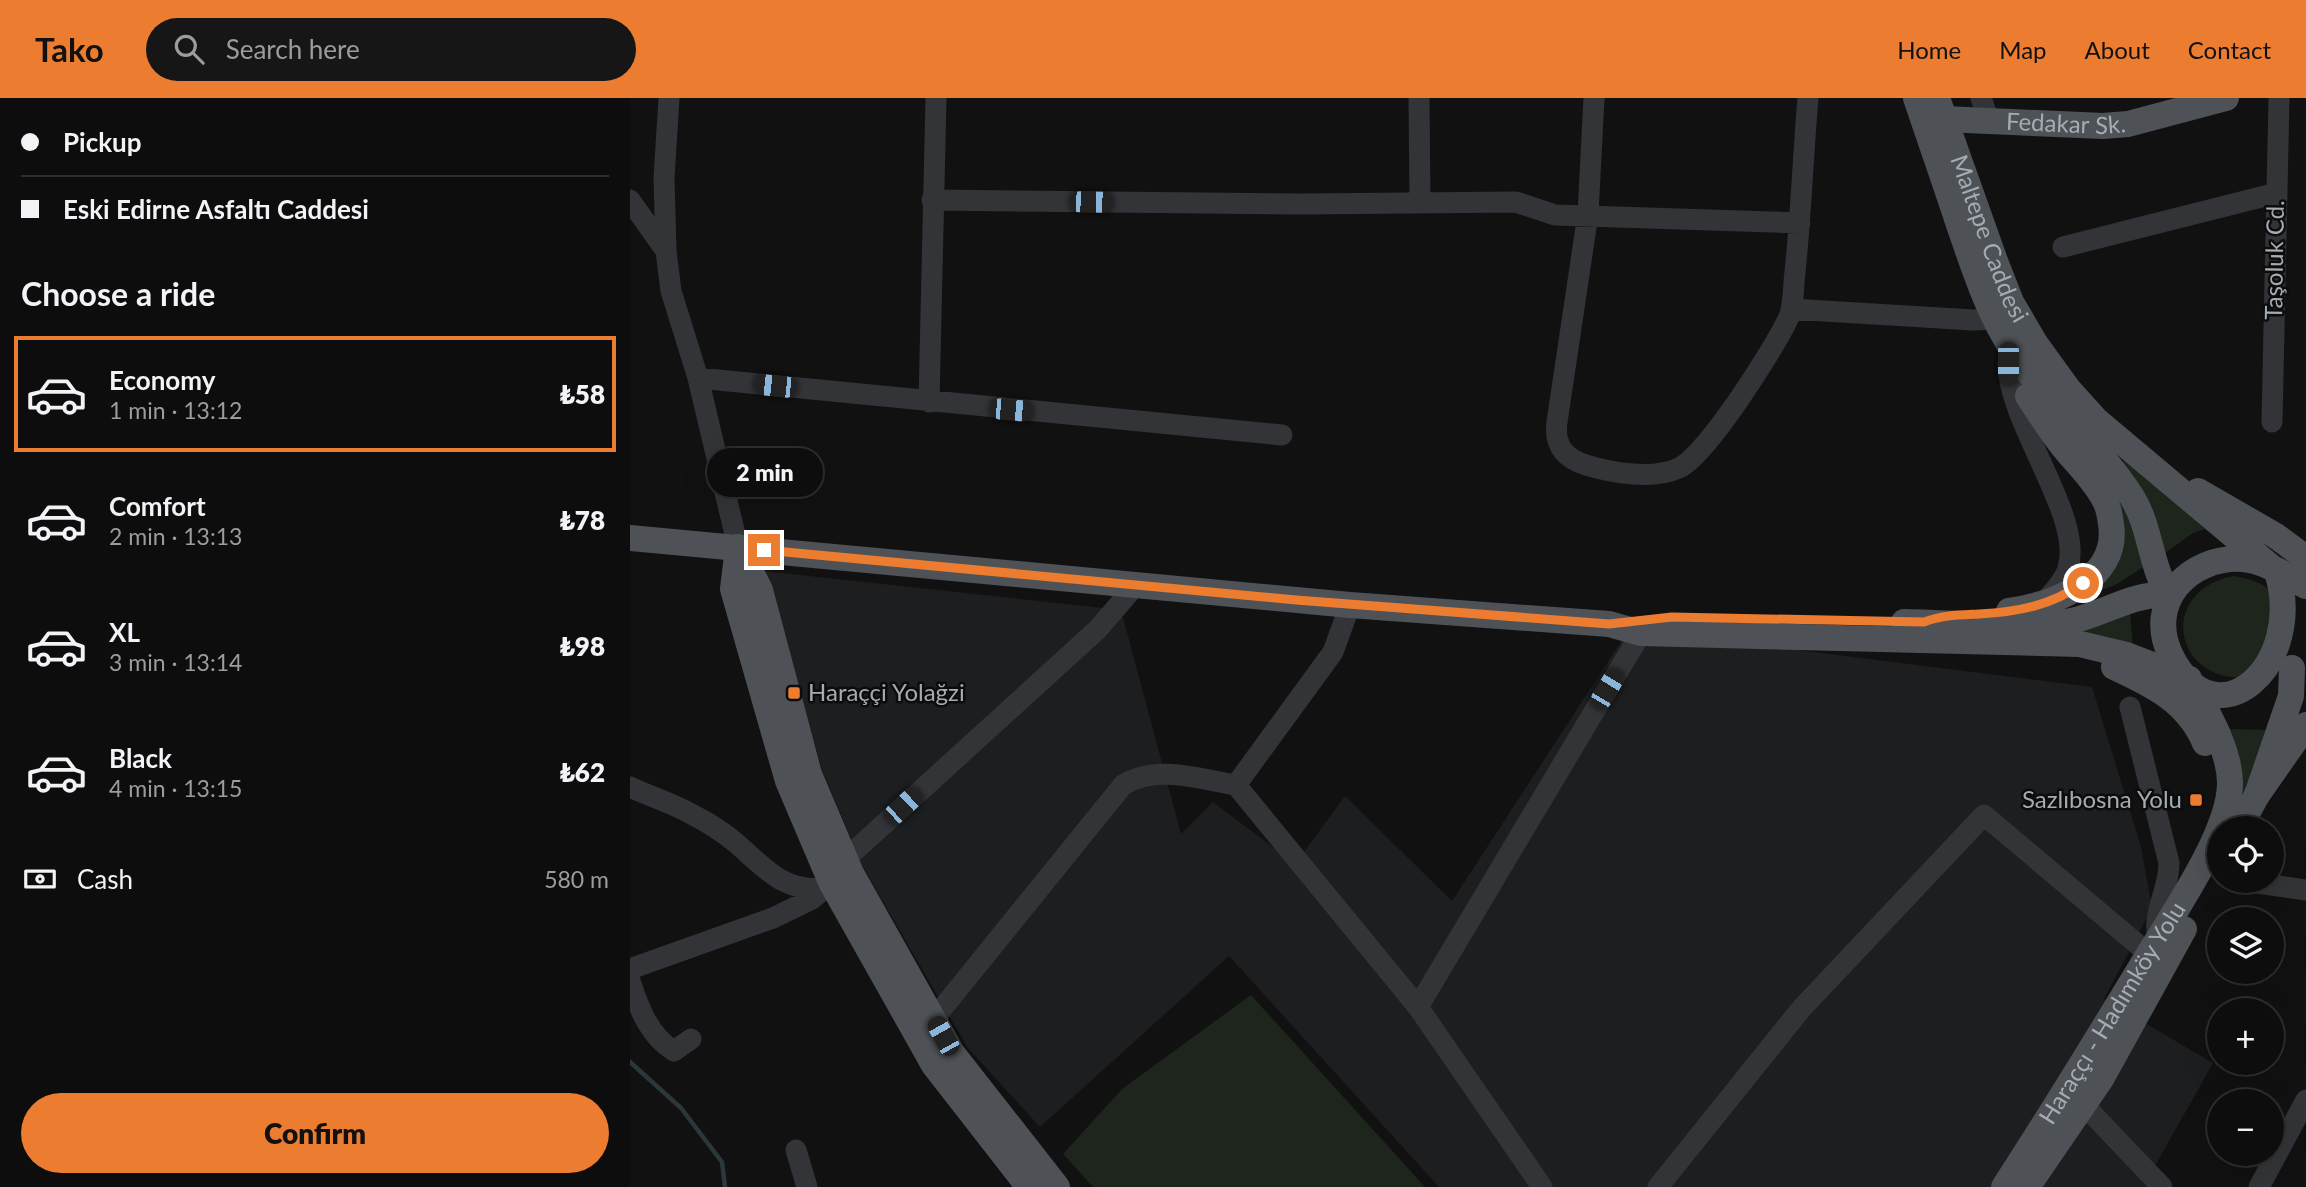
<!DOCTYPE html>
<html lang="en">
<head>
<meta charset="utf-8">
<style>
	:root { --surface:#0d0d0e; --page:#161617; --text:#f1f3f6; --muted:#9a9c9e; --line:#2d2d2e; --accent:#ec7c30 }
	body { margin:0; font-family:Lato,sans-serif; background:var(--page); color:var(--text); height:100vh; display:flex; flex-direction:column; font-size:26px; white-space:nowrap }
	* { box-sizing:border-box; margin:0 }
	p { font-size:23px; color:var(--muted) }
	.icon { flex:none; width:38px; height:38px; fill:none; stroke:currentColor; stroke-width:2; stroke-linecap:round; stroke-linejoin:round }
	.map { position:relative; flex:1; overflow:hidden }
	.sheet { display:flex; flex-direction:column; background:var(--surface); width:630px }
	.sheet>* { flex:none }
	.guide { display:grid; align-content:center; height:154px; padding:0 21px; background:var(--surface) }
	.tools { position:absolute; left:1577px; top:718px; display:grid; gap:14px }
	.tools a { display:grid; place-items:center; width:77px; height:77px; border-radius:50%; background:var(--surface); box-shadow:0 7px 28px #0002,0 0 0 2px var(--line); font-size:35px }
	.end { position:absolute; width:32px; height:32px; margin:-16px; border:9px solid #ec7c30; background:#fff; box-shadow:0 0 0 4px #fff }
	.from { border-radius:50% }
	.bubble { position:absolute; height:49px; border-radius:24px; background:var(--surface); box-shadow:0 7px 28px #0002,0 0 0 2px var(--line); font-size:23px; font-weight:800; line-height:49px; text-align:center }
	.car { position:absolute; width:21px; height:42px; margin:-21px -10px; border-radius:9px; box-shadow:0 0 5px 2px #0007; background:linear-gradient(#222 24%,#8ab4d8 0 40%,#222 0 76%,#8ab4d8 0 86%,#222 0) }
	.guide b { display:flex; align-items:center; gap:24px; height:66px; font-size:26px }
	.guide b+b { border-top:2px solid var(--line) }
	.guide i { width:18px; height:18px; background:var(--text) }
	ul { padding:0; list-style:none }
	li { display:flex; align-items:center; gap:21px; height:116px; margin:0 14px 10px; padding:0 7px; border:4px solid transparent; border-radius:0px }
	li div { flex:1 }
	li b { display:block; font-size:26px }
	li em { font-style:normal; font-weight:800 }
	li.active { border-color:var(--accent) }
	li>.icon { width:63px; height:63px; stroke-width:1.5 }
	h2 { padding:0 21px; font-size:32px; line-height:84px }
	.pay { display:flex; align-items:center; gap:18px; height:77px; padding:0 21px; font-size:26px }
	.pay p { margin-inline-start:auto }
	.button { display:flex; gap:14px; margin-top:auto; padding:14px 21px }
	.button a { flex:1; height:80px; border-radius:42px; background:var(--accent); color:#111; font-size:28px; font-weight:800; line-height:80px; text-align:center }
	header { display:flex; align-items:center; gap:42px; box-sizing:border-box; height:98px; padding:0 35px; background:var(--accent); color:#111 }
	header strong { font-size:33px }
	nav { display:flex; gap:38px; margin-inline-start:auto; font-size:24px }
	.search { width:490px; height:63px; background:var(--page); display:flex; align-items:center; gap:18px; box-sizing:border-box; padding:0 24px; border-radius:38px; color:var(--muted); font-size:26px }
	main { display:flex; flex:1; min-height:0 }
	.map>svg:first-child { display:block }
	.built { fill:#1d1e1f }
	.green { fill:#1e251d }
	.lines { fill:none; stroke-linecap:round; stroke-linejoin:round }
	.stream { stroke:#2b373a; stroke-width:4.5 }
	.minor { stroke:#323437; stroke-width:21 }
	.major { stroke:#4e5256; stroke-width:26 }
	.route { stroke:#ec7c30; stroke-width:9 }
	.poi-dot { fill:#ec7c30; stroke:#0c0c0d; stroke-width:2.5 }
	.labels { text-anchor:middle; stroke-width:5; stroke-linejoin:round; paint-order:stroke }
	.street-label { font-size:24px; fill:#a3acb3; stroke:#0c0c0d }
	.poi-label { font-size:24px; fill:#a3acb3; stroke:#0c0c0d; text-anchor:start }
</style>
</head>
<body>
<header>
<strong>Tako</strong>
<div class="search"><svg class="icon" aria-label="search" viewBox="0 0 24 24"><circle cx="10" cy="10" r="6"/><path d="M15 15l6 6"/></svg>Search here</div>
<nav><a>Home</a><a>Map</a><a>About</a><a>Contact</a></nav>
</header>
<main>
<section class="sheet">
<div class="guide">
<b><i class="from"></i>Pickup</b>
<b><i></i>Eski Edirne Asfaltı Caddesi</b>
</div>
<h2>Choose a ride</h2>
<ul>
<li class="active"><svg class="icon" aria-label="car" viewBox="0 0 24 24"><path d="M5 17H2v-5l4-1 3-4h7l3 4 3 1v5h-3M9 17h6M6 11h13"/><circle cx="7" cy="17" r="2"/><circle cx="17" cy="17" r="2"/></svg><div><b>Economy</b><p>1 min · 13:12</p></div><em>₺58</em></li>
<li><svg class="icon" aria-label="car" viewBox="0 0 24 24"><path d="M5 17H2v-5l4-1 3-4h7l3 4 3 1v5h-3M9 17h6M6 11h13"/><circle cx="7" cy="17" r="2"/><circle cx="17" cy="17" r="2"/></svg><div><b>Comfort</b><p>2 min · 13:13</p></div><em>₺78</em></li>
<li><svg class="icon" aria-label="car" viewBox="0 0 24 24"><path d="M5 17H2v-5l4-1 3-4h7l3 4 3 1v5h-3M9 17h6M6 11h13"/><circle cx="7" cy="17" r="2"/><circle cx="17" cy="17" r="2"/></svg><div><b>XL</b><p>3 min · 13:14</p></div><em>₺98</em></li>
<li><svg class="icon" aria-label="car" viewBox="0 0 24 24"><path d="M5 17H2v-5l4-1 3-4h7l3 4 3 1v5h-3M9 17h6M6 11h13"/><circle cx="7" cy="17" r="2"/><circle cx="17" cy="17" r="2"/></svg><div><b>Black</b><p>4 min · 13:15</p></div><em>₺62</em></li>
</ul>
<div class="pay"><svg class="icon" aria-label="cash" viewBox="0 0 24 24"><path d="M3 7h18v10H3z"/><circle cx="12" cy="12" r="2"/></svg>Cash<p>580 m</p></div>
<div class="button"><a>Confirm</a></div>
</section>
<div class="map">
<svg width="1676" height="1089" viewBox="0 0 1676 1089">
	<rect width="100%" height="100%" fill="#111112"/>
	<path class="built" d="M 134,473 L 491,512 L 551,736 L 583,704 L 665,766 L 715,698 L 822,803 L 998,533 L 1073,540 L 1462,589 L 1511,749 L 1522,810 L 1474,901 L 1583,965 L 1517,1082 L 1522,1089 L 809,1089 L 599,858 L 410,1029 L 337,949 L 232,767 L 192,671 Z"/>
	<path class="green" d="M 1497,360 L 1575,431 L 1563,435 L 1532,457 L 1489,367 Z
		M 1489,395 L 1515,468 L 1487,486 L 1470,493 L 1467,491 L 1482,465 Z
		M 1604,478 C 1645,485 1647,498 1655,535 L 1609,580 C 1538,576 1533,490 1604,478 Z
		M 1500,513 L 1503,550 L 1440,529 Z
		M 1595,631 L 1641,632 L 1609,717 Z
		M 621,897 L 795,1089 L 463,1089 L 433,1056 L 492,991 Z"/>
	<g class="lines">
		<path class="stream" d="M 0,964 L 51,1010 L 92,1064 L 95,1089"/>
		<path class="minor" d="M 39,0 L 34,80 L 36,153 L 41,193 L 68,280 L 108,449
			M 789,0 L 790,105
			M 964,0 L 958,116 L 927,324 C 924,347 934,360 956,367 C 982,375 1023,382 1049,370 C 1076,358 1144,251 1158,221 C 1164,209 1163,189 1165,174 C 1171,116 1173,58 1178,0
			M 1351,0 L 1359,23
			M 0,102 L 36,153
			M 302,102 L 673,106 L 886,104 L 925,117 L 1170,125
			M 1433,149 L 1647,95
			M 1161,211 L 1343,222 L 1366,221
			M 1378,265 C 1378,326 1454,418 1438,470 C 1435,482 1422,495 1414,505
			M 68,280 L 652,337
			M 299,304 L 306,0
			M 1642,324 L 1649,0
			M 720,507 L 703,554 L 606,687 L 788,909 L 912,1089
			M 1500,609 L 1539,765 C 1539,794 1522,812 1528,841
			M 0,689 C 21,699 45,706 65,718 C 79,725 94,735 106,745 C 135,770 154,795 195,790
			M 1620,784 L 1676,792
			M 0,871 L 143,820 L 182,801 L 195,790 L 198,777 L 468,531 L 505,488
			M 0,883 C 9,910 19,938 44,953 L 61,941
			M 788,909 L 1011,535
			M 294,933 L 493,687 C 527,666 569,681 606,687
			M 1454,1007 L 1532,1089
			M 166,1052 L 177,1089
			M 1028,1089 L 1171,911 L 1354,717 L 1519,856
			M 1629,1089 L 1676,1002"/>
		<g class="major">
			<path d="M 1286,0 C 1300,42 1315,84 1329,127 C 1344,170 1358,215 1384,254 C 1419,306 1468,346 1502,399 C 1521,430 1520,467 1539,498"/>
			<path id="s1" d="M 1307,0 L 1365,163 L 1381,204 L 1405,245 L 1439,292 L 1466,322 L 1647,474 C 1676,567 1586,648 1541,558 C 1515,505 1558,458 1613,461 C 1636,463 1656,478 1676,488"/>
			<path id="s2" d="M 1314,21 L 1473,28 L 1498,26 L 1596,0"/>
			<path d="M 1568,393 L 1646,438 L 1676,460"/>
			<path d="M 0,440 L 720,507 L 979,526 L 1011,535 L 1450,546 L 1496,557 L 1559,581"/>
			<path d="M 108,449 L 130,492 L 179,676 L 221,775 L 322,955 L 427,1089"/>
			<path d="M 108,449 L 103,491 L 158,683 L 201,784 L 304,967 L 399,1089"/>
			<path d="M 1379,513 C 1422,507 1490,482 1481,426 C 1480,418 1479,409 1474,401 C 1464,382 1448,367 1435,351 C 1421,334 1410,316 1398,298"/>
			<path d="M 1274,524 C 1327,525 1383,531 1436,524 C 1470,519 1505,492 1539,498"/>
			<path d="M 1484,569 C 1523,587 1558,604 1575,645"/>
			<path d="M 1627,697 L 1661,598 L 1662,570"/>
			<path d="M 1609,730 L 1627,697 L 1676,627"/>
			<path id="s3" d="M 1374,1089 C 1422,1015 1468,940 1514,864 C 1540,820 1601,734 1600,684 C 1599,648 1575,611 1559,581"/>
			<path d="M 1397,1089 L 1471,981 L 1554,831"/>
		</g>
	</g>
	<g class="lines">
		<path class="route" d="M 134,452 L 666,502 L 979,526 L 1042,519 L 1294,524 C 1312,517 1330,517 1349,516 C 1387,514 1421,508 1453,485"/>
	</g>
	<g class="poi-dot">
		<rect x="157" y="588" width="14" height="14" rx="3.5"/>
		<rect x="1559" y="695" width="14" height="14" rx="3.5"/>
	</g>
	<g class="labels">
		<g class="street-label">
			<text dy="8" stroke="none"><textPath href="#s2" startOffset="122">Fedakar Sk.</textPath></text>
			<text dy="8" stroke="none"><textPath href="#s1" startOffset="150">Maltepe Caddesi</textPath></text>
			<text transform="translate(1645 162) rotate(-89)" y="8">Taşoluk Cd.</text>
			<text dy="8" stroke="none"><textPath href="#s3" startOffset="205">Haraççı - Hadımköy Yolu</textPath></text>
		</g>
		<g class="poi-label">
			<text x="178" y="603">Haraççi Yolağzi</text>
			<text x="1552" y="710" text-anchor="end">Sazlıbosna Yolu</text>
		</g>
	</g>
</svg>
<div class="tools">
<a><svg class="icon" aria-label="locate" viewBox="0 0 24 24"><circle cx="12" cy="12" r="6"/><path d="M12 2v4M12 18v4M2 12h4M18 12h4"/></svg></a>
<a><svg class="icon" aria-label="layers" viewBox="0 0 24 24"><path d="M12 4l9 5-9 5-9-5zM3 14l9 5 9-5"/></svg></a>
<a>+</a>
<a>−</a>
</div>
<i class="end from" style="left:1453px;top:485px"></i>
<i class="end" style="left:134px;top:452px"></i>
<div class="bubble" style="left:77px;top:350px;width:116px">2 min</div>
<i class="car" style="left:461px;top:104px;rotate:91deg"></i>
<i class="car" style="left:1378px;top:265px;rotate:180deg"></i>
<i class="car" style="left:145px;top:288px;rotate:276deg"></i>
<i class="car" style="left:381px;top:312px;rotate:95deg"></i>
<i class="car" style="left:977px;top:591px;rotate:31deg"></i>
<i class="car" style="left:273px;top:708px;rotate:47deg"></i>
<i class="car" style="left:313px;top:938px;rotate:331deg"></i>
</div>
</main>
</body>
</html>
